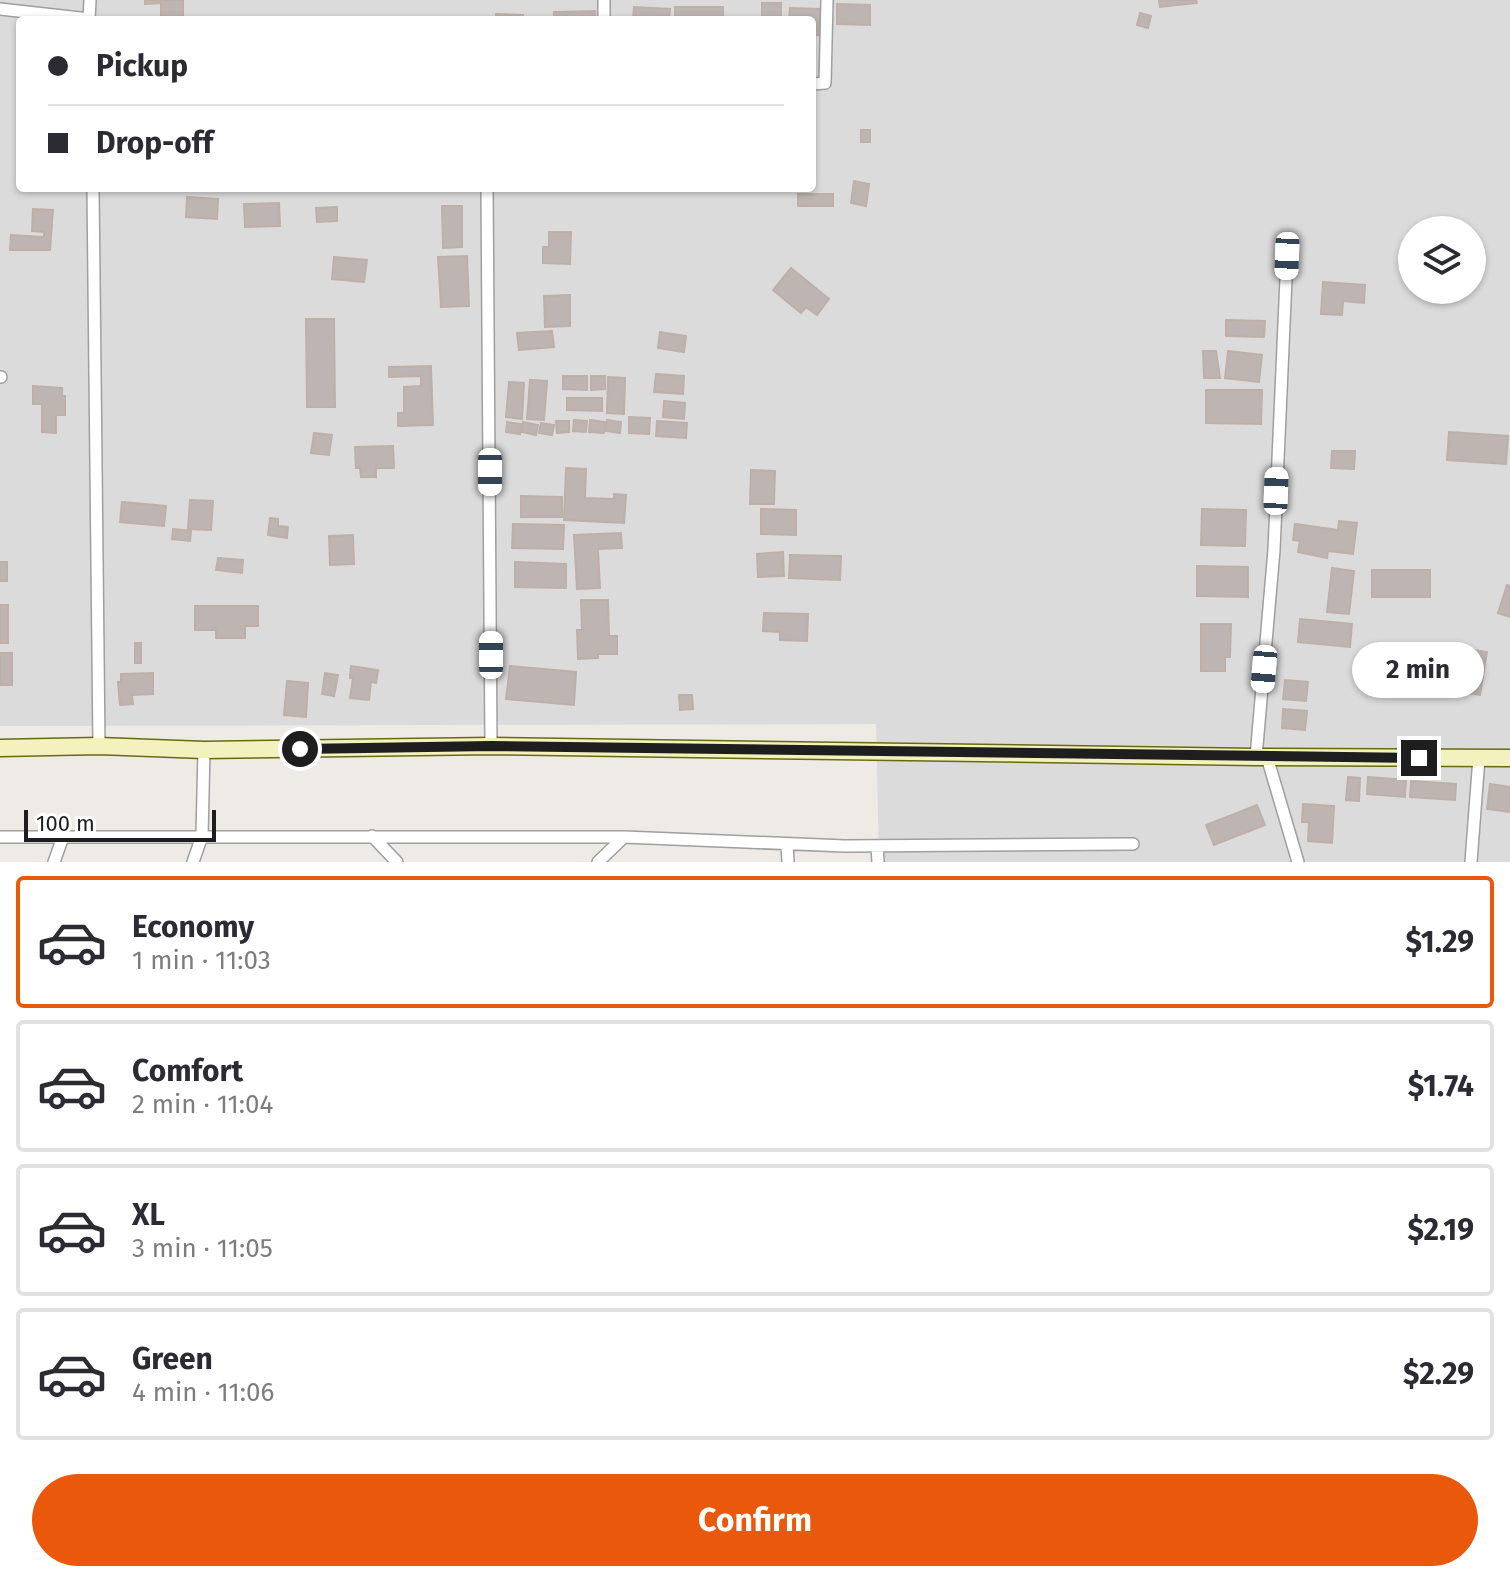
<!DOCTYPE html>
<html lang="en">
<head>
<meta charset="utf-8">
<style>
	:root { --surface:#fff; --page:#f2f2f3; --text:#2b2b33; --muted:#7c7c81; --line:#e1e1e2; --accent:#ea580c }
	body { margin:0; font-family:"Fira Sans",sans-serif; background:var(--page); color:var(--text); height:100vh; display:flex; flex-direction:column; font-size:30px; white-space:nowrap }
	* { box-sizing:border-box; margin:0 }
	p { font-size:26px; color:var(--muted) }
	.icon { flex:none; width:44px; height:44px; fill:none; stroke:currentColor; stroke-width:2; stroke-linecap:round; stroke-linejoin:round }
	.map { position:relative; height:862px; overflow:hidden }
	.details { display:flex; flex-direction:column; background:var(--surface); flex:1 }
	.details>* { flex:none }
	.hud { position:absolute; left:16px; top:16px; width:800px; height:176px; border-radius:8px; box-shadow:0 2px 6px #0004; display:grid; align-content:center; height:176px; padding:0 32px; background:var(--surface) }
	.fabs { position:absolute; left:1398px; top:216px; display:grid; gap:16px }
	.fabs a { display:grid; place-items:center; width:88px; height:88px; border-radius:50%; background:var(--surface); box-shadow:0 2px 6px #0004; font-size:40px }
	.scale { position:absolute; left:24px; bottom:20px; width:192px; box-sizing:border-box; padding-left:8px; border:4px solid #1e1e1e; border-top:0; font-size:22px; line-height:28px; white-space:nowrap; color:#1e1e1e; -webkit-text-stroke:6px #fff; paint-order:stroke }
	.end { position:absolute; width:36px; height:36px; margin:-18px; border:10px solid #1e1e1e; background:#fff; box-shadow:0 0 0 4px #fff }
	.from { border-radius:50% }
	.bubble { position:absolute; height:56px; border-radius:28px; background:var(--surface); box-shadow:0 2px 6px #0004; font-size:26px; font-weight:700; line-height:56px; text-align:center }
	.car { position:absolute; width:24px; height:48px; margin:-24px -12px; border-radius:10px; box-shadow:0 0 6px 2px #0007; background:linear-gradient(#fff 24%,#345 0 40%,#fff 0 76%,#345 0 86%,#fff 0) }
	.hud b { display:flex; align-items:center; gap:28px; height:76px; font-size:30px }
	.hud b+b { border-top:2px solid var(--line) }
	.hud i { width:20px; height:20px; background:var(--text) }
	ul { padding:14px 0 0; list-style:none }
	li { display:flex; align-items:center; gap:24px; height:132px; margin:0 16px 12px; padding:0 16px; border:4px solid var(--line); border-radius:8px }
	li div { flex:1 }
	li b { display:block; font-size:30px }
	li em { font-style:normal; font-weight:700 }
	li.active { border-color:var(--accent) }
	li>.icon { width:72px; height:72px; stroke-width:1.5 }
	.button { display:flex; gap:16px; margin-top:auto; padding:16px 32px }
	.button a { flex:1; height:92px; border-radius:48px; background:var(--accent); color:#fff; font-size:32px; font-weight:700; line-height:92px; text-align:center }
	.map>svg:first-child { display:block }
	.residential { fill:#dcdbdb; fill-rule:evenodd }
	.building { fill:#beb5b2; stroke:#beb0a8; stroke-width:2 }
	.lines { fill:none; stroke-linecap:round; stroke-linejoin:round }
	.street-casing { stroke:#9f9f9f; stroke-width:14 }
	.secondary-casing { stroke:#686a10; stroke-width:19 }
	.street { stroke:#fff; stroke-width:11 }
	.secondary { stroke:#f3f1bd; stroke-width:16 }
	.route { stroke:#1e1e1e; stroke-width:10 }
</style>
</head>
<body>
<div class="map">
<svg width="1510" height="862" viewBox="0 0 1510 862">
	<rect width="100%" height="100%" fill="#eeeae5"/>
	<path class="residential" d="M 0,0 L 1510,0 L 1510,862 L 879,862 L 876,724 L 0,726 ZM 20,20 L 812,20 L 812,188 L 20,188 ZM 1412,230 L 1472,230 L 1472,290 L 1412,290 Z"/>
	<path class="building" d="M 145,0 L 183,0 L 183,18 L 161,19 L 161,3 L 145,4 Z
		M 1159,0 L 1196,0 L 1197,3 L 1160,7 Z
		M 762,3 L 781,3 L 781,20 L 762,20 Z
		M 837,4 L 870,5 L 870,25 L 837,24 Z
		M 634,7 L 670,9 L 669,20 L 633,20 Z
		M 675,7 L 723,7 L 723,20 L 675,20 Z
		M 790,8 L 821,9 L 821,35 L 812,35 L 812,20 L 789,20 Z
		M 595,11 L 595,20 L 554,20 L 554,12 Z
		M 1140,13 L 1151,16 L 1148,28 L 1137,25 Z
		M 496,14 L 523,15 L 523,20 L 496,20 Z
		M 861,130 L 870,130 L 870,142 L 861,142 Z
		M 854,181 L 869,184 L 866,206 L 851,203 Z
		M 798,194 L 833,194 L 833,206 L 798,206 Z
		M 187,197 L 218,199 L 217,219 L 186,217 Z
		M 279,203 L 280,226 L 245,227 L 244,204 Z
		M 442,206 L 462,206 L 462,247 L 443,248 Z
		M 337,207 L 337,221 L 317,222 L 316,208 Z
		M 33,209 L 53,210 L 50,250 L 10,250 L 11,235 L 44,237 L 44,232 L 32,231 Z
		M 549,232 L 571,232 L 570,264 L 543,263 L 543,247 L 549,247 Z
		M 467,256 L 469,306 L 441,307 L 438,257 Z
		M 334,257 L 367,260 L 364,282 L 332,279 Z
		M 791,268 L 829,299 L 817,315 L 806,307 L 801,313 L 773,290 Z
		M 1323,282 L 1365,285 L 1364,303 L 1343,301 L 1342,315 L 1321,314 Z
		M 570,295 L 570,326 L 545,327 L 544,296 Z
		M 306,319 L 334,319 L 335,407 L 307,407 Z
		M 1226,320 L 1265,321 L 1264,337 L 1226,336 Z
		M 552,331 L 554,347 L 519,350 L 517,333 Z
		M 660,332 L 686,336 L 684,352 L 658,348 Z
		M 1203,351 L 1216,351 L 1220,378 L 1204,378 Z
		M 1228,351 L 1262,355 L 1259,382 L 1225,378 Z
		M 431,366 L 433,425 L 398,426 L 398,413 L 404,413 L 404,387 L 421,386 L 421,376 L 389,377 L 389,367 Z
		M 656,374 L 684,376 L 683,394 L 654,392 Z
		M 563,376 L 587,376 L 587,390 L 563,389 Z
		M 591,376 L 605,376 L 605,389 L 591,390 Z
		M 608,377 L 625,378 L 624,414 L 607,413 Z
		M 530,380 L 547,381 L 544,420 L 527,419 Z
		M 509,382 L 524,383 L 522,419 L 506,417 Z
		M 33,386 L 62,388 L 62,396 L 65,396 L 65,415 L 56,415 L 56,433 L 42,432 L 42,404 L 33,404 Z
		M 1206,390 L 1262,390 L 1261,424 L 1206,423 Z
		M 567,398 L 602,398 L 602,411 L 567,410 Z
		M 664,401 L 685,403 L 684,419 L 663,417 Z
		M 629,417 L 650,418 L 649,434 L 629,433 Z
		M 574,420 L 587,421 L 586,432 L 573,431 Z
		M 590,420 L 605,422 L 604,433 L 589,432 Z
		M 607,420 L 621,422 L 620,433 L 606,431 Z
		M 556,421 L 569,421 L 569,432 L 557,433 Z
		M 657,421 L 687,423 L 686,438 L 656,436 Z
		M 507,422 L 521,424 L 520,434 L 506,432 Z
		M 523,422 L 538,425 L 536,435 L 522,432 Z
		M 541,423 L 554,425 L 552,435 L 539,433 Z
		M 1449,432 L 1508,436 L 1506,464 L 1447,460 Z
		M 314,433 L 332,435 L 329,455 L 311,453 Z
		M 393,446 L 394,468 L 376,468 L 376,477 L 361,477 L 360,468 L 356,468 L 355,447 Z
		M 1332,451 L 1355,451 L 1354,469 L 1331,468 Z
		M 566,468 L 586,469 L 585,498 L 614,499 L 614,494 L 626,495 L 624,523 L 564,520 Z
		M 751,470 L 775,471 L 774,504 L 750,504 Z
		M 521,496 L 562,497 L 562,517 L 521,517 Z
		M 190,500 L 213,501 L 211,530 L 188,529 Z
		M 122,502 L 166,506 L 164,526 L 120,522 Z
		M 761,509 L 796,510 L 796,535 L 761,534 Z
		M 1202,509 L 1246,510 L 1245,546 L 1201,545 Z
		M 270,518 L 278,519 L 278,526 L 288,527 L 287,538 L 268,535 Z
		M 1339,521 L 1357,523 L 1353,554 L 1328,551 L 1327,558 L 1298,552 L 1300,541 L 1293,540 L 1295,524 L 1338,530 Z
		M 513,524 L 564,525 L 563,549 L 512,548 Z
		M 173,529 L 191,531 L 190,541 L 172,539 Z
		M 621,533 L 622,548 L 598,549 L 600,588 L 577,589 L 574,535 Z
		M 353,535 L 354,564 L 330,565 L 329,536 Z
		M 783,552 L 784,576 L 758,577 L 757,554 Z
		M 790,555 L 841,556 L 840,580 L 789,578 Z
		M 218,558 L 243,560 L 242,573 L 216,570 Z
		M 0,562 L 7,562 L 7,581 L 0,581 Z
		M 515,562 L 566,564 L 566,588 L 515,587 Z
		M 1197,566 L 1248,567 L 1248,597 L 1197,596 Z
		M 1332,568 L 1354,571 L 1349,614 L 1327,612 Z
		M 1372,570 L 1430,570 L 1430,597 L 1372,597 Z
		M 1507,585 L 1510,586 L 1510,617 L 1498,613 Z
		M 581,600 L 608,600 L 609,636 L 617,636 L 617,654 L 598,654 L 598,658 L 578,659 L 577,630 L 582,630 Z
		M 0,605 L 8,605 L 8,643 L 0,643 Z
		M 195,606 L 258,606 L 258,626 L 245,626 L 245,638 L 216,638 L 216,630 L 195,630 Z
		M 764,613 L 808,614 L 807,641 L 780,640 L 780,632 L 763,631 Z
		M 1300,619 L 1352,624 L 1350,647 L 1298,642 Z
		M 1201,624 L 1231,624 L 1230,657 L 1225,657 L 1225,671 L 1201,671 Z
		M 135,643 L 141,643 L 141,663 L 135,663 Z
		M 1467,649 L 1487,652 L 1480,695 L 1453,690 L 1454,685 L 1429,681 L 1432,661 L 1464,666 Z
		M 0,653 L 12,653 L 12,685 L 0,685 Z
		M 351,666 L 378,670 L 376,683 L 371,682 L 369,700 L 350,698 L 353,678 L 350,678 Z
		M 510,666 L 576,672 L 574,705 L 506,699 Z
		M 153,673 L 153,694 L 132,695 L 133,704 L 120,705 L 118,682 L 121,682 L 121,674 Z
		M 325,673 L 338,675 L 334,696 L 322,694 Z
		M 1285,680 L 1308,682 L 1306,701 L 1283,699 Z
		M 287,681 L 308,683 L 306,717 L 284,715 Z
		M 679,695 L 692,695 L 693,709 L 680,710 Z
		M 1283,709 L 1307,711 L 1305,730 L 1282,728 Z
		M 1348,777 L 1360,778 L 1359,801 L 1346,800 Z
		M 1368,777 L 1406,780 L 1405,797 L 1367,794 Z
		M 1411,781 L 1456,784 L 1455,800 L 1410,797 Z
		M 1490,784 L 1510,787 L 1510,812 L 1487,809 Z
		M 1303,804 L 1334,806 L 1332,843 L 1308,841 L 1309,822 L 1302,822 Z
		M 1257,805 L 1265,825 L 1214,845 L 1206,825 Z"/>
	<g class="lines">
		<g class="street-casing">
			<path id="street" d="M 604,0 L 604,20
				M 0,9 L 89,19
				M 89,20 L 90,0
				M 812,84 L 825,83 L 827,0
				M 93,188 L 99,746
				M 487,188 L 491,746
				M 0,377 L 1,377
				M 1256,757 L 1274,550 L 1287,256
				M 1267,757 L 1298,862
				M 372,836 L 397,862
				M 0,837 L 624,837 L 845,846 L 1133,844
				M 787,844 L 788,862
				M 877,846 L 878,862
				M 54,862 L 63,837
				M 193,862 L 202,836 L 204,750
				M 598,862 L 624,837
				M 1471,862 L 1479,758"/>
		</g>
		<g class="secondary-casing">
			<path id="secondary" d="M 0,748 L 99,746 L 204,750 L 491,746 L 1256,757 L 1510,758"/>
		</g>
		<use href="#street" class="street"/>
		<use href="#secondary" class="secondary"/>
	</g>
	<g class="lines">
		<path class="route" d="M 300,749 L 491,746 L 1419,758"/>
	</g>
</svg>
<div class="fabs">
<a><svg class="icon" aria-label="layers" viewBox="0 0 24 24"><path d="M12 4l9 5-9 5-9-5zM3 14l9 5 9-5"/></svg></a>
</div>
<div class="scale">100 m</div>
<i class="end from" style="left:300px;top:749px"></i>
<i class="end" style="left:1419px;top:758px"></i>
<div class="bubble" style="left:1352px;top:642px;width:132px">2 min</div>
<i class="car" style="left:1287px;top:256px;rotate:182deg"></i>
<i class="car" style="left:490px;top:472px;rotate:180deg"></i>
<i class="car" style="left:1276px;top:491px;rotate:2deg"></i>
<i class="car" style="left:491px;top:655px;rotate:0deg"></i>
<i class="car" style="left:1264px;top:669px;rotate:185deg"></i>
<div class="hud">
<b><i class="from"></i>Pickup</b>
<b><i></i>Drop-off</b>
</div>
</div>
<section class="details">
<ul>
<li class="active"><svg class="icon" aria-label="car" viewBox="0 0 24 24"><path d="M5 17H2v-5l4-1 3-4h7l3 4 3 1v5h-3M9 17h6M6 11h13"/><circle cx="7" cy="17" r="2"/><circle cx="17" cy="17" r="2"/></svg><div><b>Economy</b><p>1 min · 11:03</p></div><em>$1.29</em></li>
<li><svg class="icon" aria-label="car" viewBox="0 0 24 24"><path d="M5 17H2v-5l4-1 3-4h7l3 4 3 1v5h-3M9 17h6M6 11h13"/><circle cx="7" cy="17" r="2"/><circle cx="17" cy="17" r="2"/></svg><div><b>Comfort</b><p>2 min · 11:04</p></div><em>$1.74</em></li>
<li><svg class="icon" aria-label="car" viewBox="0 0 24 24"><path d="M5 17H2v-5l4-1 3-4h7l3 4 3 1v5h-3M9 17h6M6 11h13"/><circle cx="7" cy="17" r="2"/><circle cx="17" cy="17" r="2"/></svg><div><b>XL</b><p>3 min · 11:05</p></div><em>$2.19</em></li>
<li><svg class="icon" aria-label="car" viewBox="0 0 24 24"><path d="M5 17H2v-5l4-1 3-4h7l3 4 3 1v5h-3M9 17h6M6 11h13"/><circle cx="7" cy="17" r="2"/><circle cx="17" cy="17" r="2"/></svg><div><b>Green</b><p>4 min · 11:06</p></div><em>$2.29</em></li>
</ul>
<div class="button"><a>Confirm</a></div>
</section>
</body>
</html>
